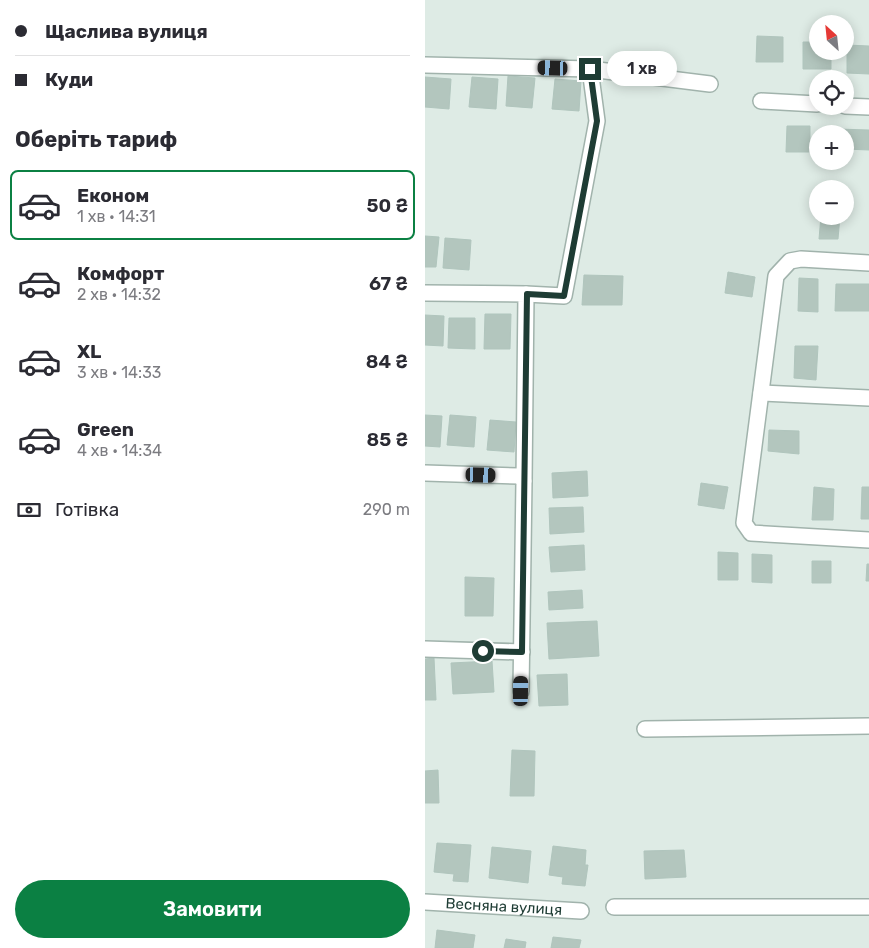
<!DOCTYPE html>
<html lang="uk">
<head>
<meta charset="utf-8">
<style>
	:root { --surface:#fff; --page:#f7f7f7; --text:#2b2b33; --muted:#7c7c81; --line:#e1e1e2; --accent:#0b8043 }
	body { margin:0; font-family:Rubik,sans-serif; background:var(--page); color:var(--text); height:100vh; display:flex; flex-direction:column; font-size:19px; white-space:nowrap }
	* { box-sizing:border-box; margin:0 }
	p { font-size:16px; color:var(--muted) }
	.icon { flex:none; width:28px; height:28px; fill:none; stroke:currentColor; stroke-width:2; stroke-linecap:round; stroke-linejoin:round }
	.map { position:relative; flex:1; overflow:hidden }
	.details { display:flex; flex-direction:column; background:var(--surface); width:425px }
	.details>* { flex:none }
	.hud { display:grid; align-content:center; height:110px; padding:0 15px; background:var(--surface) }
	.needle { width:32px; rotate:333deg }
	.tools { position:absolute; left:384px; top:15px; display:grid; gap:10px }
	.tools a { display:grid; place-items:center; width:45px; height:45px; border-radius:50%; background:var(--surface); box-shadow:0 2px 12px #0003; font-size:25px }
	.end { position:absolute; width:22px; height:22px; margin:-11px; border:6px solid #1e3c34; background:#fff; box-shadow:0 0 0 2px #fff }
	.from { border-radius:50% }
	.bubble { position:absolute; height:35px; border-radius:18px; background:var(--surface); box-shadow:0 2px 12px #0003; font-size:16px; font-weight:600; line-height:35px; text-align:center }
	.car { position:absolute; width:15px; height:30px; margin:-15px -8px; border-radius:6px; box-shadow:0 0 4px 1px #0007; background:linear-gradient(#222 24%,#8ab4d8 0 40%,#222 0 76%,#8ab4d8 0 86%,#222 0) }
	.hud b { display:flex; align-items:center; gap:18px; height:48px; font-size:19px }
	.hud b+b { border-top:1px solid var(--line) }
	.hud i { width:12px; height:12px; background:var(--text) }
	ul { padding:0; list-style:none }
	li { display:flex; align-items:center; gap:15px; height:70px; margin:0 10px 8px; padding:0 5px; border:2px solid transparent; border-radius:8px }
	li div { flex:1 }
	li b { display:block; font-size:19px }
	li em { font-style:normal; font-weight:600 }
	li.selected { border-color:var(--accent) }
	li>.icon { width:45px; height:45px; stroke-width:1.5 }
	h2 { padding:0 15px; font-size:22px; line-height:60px }
	.pay { display:flex; align-items:center; gap:12px; height:55px; padding:0 15px; font-size:19px }
	.pay p { margin-inline-start:auto }
	.action { display:flex; gap:10px; margin-top:auto; padding:10px 15px }
	.action a { flex:1; height:58px; border-radius:30px; background:var(--accent); color:#fff; font-size:20px; font-weight:600; line-height:58px; text-align:center }
	main { display:flex; flex:1; min-height:0 }
	.map>svg:first-child { display:block }
	.building { fill:#b3c6be; stroke:#b0c5bd }
	.lines { fill:none; stroke-linecap:round; stroke-linejoin:round }
	.minor-casing { stroke:#a1b3ac; stroke-width:18 }
	.minor { stroke:#fff; stroke-width:15 }
	.route { stroke:#1e3c34; stroke-width:6 }
	.labels { text-anchor:middle; stroke-width:4; stroke-linejoin:round; paint-order:stroke }
	.street-label { font-size:15px; fill:#1e3c34; stroke:#eff8f3 }
</style>
</head>
<body>
<main>
<section class="details">
<div class="hud">
<b><i class="from"></i>Щаслива вулиця</b>
<b><i></i>Куди</b>
</div>
<h2>Оберіть тариф</h2>
<ul>
<li class="selected"><svg class="icon" aria-label="car" viewBox="0 0 24 24"><path d="M5 17H2v-5l4-1 3-4h7l3 4 3 1v5h-3M9 17h6M6 11h13"/><circle cx="7" cy="17" r="2"/><circle cx="17" cy="17" r="2"/></svg><div><b>Економ</b><p>1 хв · 14:31</p></div><em>50 ₴</em></li>
<li><svg class="icon" aria-label="car" viewBox="0 0 24 24"><path d="M5 17H2v-5l4-1 3-4h7l3 4 3 1v5h-3M9 17h6M6 11h13"/><circle cx="7" cy="17" r="2"/><circle cx="17" cy="17" r="2"/></svg><div><b>Комфорт</b><p>2 хв · 14:32</p></div><em>67 ₴</em></li>
<li><svg class="icon" aria-label="car" viewBox="0 0 24 24"><path d="M5 17H2v-5l4-1 3-4h7l3 4 3 1v5h-3M9 17h6M6 11h13"/><circle cx="7" cy="17" r="2"/><circle cx="17" cy="17" r="2"/></svg><div><b>XL</b><p>3 хв · 14:33</p></div><em>84 ₴</em></li>
<li><svg class="icon" aria-label="car" viewBox="0 0 24 24"><path d="M5 17H2v-5l4-1 3-4h7l3 4 3 1v5h-3M9 17h6M6 11h13"/><circle cx="7" cy="17" r="2"/><circle cx="17" cy="17" r="2"/></svg><div><b>Green</b><p>4 хв · 14:34</p></div><em>85 ₴</em></li>
</ul>
<div class="pay"><svg class="icon" aria-label="cash" viewBox="0 0 24 24"><path d="M3 7h18v10H3z"/><circle cx="12" cy="12" r="2"/></svg>Готівка<p>290 m</p></div>
<div class="action"><a>Замовити</a></div>
</section>
<div class="map">
<svg width="444" height="948" viewBox="0 0 444 948">
	<rect width="100%" height="100%" fill="#deebe5"/>
	<path class="building" d="M 332,36 L 358,37 L 358,62 L 331,62 Z
		M 378,42 L 392,42 L 392,51 L 406,51 L 406,69 L 378,69 Z
		M 422,45 L 444,46 L 444,74 L 422,73 Z
		M 83,76 L 110,78 L 107,108 L 81,106 Z
		M 0,77 L 26,79 L 24,109 L 0,107 Z
		M 47,77 L 73,79 L 71,109 L 44,107 Z
		M 130,79 L 156,81 L 154,111 L 127,109 Z
		M 362,126 L 385,126 L 385,152 L 361,152 Z
		M 412,129 L 444,130 L 444,150 L 420,149 L 420,134 L 412,134 Z
		M 396,216 L 415,216 L 413,239 L 394,239 Z
		M 0,236 L 14,237 L 11,267 L 0,267 Z
		M 20,238 L 46,240 L 44,270 L 18,268 Z
		M 303,272 L 330,277 L 327,297 L 300,293 Z
		M 159,275 L 198,276 L 197,305 L 157,305 Z
		M 374,278 L 393,279 L 393,312 L 373,311 Z
		M 411,284 L 444,284 L 444,311 L 410,311 Z
		M 60,314 L 86,314 L 85,349 L 59,349 Z
		M 0,315 L 19,316 L 18,346 L 0,345 Z
		M 24,318 L 50,318 L 50,349 L 23,348 Z
		M 370,346 L 393,346 L 391,380 L 369,378 Z
		M 0,415 L 17,416 L 15,447 L 0,446 Z
		M 25,415 L 51,417 L 49,447 L 22,445 Z
		M 65,420 L 91,422 L 89,452 L 62,450 Z
		M 344,430 L 374,431 L 374,454 L 343,451 Z
		M 162,471 L 163,496 L 128,498 L 127,473 Z
		M 276,483 L 303,487 L 299,509 L 273,505 Z
		M 389,487 L 409,489 L 408,520 L 387,520 Z
		M 437,487 L 444,487 L 444,519 L 436,519 Z
		M 158,507 L 159,532 L 125,534 L 124,508 Z
		M 159,545 L 160,570 L 126,572 L 124,547 Z
		M 293,552 L 313,553 L 313,580 L 293,580 Z
		M 327,554 L 347,555 L 347,583 L 327,582 Z
		M 387,561 L 406,561 L 406,583 L 387,583 Z
		M 442,564 L 444,564 L 444,581 L 441,581 Z
		M 40,577 L 69,578 L 68,616 L 40,616 Z
		M 157,590 L 158,608 L 124,610 L 123,592 Z
		M 172,621 L 174,656 L 124,659 L 122,623 Z
		M 9,658 L 11,700 L 0,700 L 0,659 Z
		M 67,661 L 69,692 L 28,694 L 26,663 Z
		M 142,674 L 143,705 L 114,706 L 112,675 Z
		M 87,750 L 110,751 L 109,796 L 85,796 Z
		M 13,770 L 14,803 L 0,803 L 0,771 Z
		M 12,843 L 46,845 L 43,882 L 28,881 L 29,874 L 9,872 Z
		M 128,846 L 161,850 L 160,865 L 163,865 L 160,886 L 137,884 L 138,877 L 124,875 Z
		M 67,847 L 106,851 L 103,883 L 64,878 Z
		M 259,850 L 261,877 L 220,879 L 219,851 Z
		M 12,930 L 50,935 L 48,948 L 10,948 Z
		M 128,937 L 156,940 L 154,948 L 126,948 Z
		M 81,939 L 101,942 L 100,948 L 79,948 Z"/>
	<g class="lines">
		<g class="minor-casing">
			<g id="minor">
				<path d="M 0,65 L 165,69 L 285,84"/>
				<path d="M 336,101 L 392,104"/>
				<path d="M 420,106 L 444,107"/>
				<path d="M 444,263 L 376,259 L 365,261 L 351,276 L 319,523 L 326,533 L 444,540"/>
				<path d="M 0,293 L 101,294 L 99,481"/>
				<path d="M 101,294 L 139,296 L 172,121 L 165,69"/>
				<path d="M 336,393 L 444,398"/>
				<path d="M 0,473 L 94,476 L 99,481 L 96,691"/>
				<path d="M 0,649 L 97,652"/>
				<path d="M 220,729 L 444,726"/>
				<path id="s1" d="M 0,902 L 156,911"/>
				<path d="M 189,907 L 444,907"/>
			</g>
		</g>
		<use href="#minor" class="minor"/>
	</g>
	<g class="lines">
		<path class="route" d="M 58,651 L 97,652 L 102,294 L 139,296 L 172,121 L 165,69"/>
	</g>
	<g class="labels">
		<g class="street-label">
			<text dy="5" stroke="none"><textPath href="#s1" startOffset="79">Весняна вулиця</textPath></text>
		</g>
	</g>
</svg>
<div class="tools">
<a><svg class="needle" viewBox="-14 -14 28 28"><path d="M0-13l5 13h-10z" fill="#e53935"/><path d="M0 13l5-13h-10z" fill="#7c7c81"/></svg></a>
<a><svg class="icon" aria-label="locate" viewBox="0 0 24 24"><circle cx="12" cy="12" r="6"/><path d="M12 2v4M12 18v4M2 12h4M18 12h4"/></svg></a>
<a>+</a>
<a>−</a>
</div>
<i class="end from" style="left:58px;top:651px"></i>
<i class="end" style="left:165px;top:69px"></i>
<div class="bubble" style="left:182px;top:51px;width:70px">1 хв</div>
<i class="car" style="left:128px;top:68px;rotate:272deg"></i>
<i class="car" style="left:56px;top:475px;rotate:92deg"></i>
<i class="car" style="left:96px;top:691px;rotate:1deg"></i>
</div>
</main>
</body>
</html>
